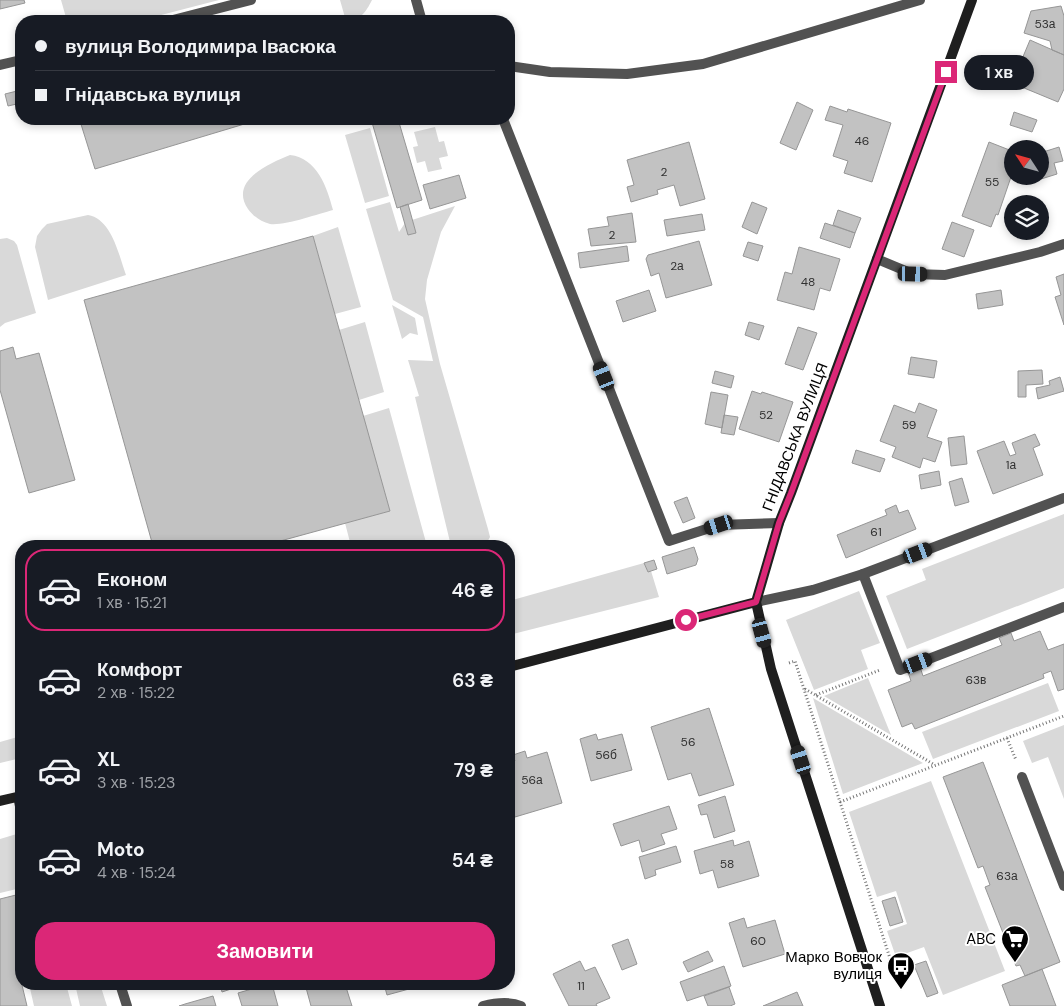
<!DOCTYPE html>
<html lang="uk">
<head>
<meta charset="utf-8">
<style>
	:root { --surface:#171b24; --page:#20242c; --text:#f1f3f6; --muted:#9ea1a6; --line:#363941; --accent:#db2777 }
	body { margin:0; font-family:"DM Sans",sans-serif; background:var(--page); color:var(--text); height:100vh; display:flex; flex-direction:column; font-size:19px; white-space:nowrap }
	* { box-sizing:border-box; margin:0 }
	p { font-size:16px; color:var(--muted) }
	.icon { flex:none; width:28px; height:28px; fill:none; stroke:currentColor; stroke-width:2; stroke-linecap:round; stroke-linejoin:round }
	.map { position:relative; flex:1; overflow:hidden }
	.details { position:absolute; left:15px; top:540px; width:500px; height:450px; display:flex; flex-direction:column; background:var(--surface); border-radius:20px; box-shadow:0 2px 8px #0003 }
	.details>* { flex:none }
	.banner { position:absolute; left:15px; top:15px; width:500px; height:110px; border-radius:20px; box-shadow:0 2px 8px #0003; display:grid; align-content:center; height:110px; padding:0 20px; background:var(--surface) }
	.needle { width:32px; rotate:306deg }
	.buttons { position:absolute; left:1004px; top:140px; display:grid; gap:10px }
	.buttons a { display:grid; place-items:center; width:45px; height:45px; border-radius:50%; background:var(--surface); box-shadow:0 2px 8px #0003; font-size:25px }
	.end { position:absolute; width:22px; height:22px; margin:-11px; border:6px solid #db2777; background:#fff; box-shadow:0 0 0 2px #fff }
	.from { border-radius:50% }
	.bubble { position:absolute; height:35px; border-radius:18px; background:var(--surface); box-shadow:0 2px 8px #0003; font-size:16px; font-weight:600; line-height:35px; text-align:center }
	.car { position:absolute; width:15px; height:30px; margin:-15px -8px; border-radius:6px; box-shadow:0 0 4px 1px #0007; background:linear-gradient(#222 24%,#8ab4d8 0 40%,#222 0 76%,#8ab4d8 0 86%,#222 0) }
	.banner b { display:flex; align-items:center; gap:18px; height:48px; font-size:19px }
	.banner b+b { border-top:1px solid var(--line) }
	.banner i { width:12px; height:12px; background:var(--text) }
	ul { padding:9px 0 0; list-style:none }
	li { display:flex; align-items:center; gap:15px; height:82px; margin:0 10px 8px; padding:0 10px; border:2px solid transparent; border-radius:20px }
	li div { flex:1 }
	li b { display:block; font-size:19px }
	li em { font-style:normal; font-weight:600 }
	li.current { border-color:var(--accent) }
	li>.icon { width:45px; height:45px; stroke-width:1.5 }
	.cta { display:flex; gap:10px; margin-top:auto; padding:10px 20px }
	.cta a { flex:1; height:58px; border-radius:20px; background:var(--accent); color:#fff; font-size:20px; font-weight:600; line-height:58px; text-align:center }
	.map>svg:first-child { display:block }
	.green { fill:#d9d9d9 }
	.building { fill:#c2c2c2; stroke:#969696 }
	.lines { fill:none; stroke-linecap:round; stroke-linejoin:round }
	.path { stroke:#747474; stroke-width:3; stroke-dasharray:1 2.5; stroke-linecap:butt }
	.lane { stroke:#525252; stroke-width:10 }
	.street { stroke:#525252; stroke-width:10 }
	.secondary { stroke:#1f1f1f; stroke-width:10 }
	.route { stroke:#db2777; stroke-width:6 }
	.labels { text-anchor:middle; stroke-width:4; stroke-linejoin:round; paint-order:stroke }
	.number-label { font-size:12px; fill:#303030 }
	.street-label { font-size:15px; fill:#000; stroke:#fff }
	.poi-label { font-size:15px; fill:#000; stroke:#fff; text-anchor:end }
</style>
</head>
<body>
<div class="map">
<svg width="1064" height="1006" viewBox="0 0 1064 1006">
	<rect width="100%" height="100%" fill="#fff"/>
	<path class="green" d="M 61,0 L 219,0 L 138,21 L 67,21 Z
		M 340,0 L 372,0 C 366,12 360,21 346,21 Z
		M 435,127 L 439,142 L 444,141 L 448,156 L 439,158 L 442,169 L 428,172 L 425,161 L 417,163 L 413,147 L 418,146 L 414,132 Z
		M 370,128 L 389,196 L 365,203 L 345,135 Z
		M 290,155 C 317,158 327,187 333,210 C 318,214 284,226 270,224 C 261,222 253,216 248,209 C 229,181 268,164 290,155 Z
		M 390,202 L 399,232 L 405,223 L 408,235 L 416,233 L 412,220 L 455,206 L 441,232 L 427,280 L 425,299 L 440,364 L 488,529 L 490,537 L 485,546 L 451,546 L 415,397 L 419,396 L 408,360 L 433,361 L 423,317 L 393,300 L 366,209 Z
		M 88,215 C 112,219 119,256 126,275 L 48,300 L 35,247 L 37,236 L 42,229 L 47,224 Z
		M 338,227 L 361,307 L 335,314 L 313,236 Z
		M 7,238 L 14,241 L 17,245 L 36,313 L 5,323 L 0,327 L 0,239 Z
		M 392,305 L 415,318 L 418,335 L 410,333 L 402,339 Z
		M 365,322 L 384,392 L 359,400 L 339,330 Z
		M 389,408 L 427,546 L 351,546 L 345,523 L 390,511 L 363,416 Z
		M 1064,514 L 1064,588 L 907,649 L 886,596 L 926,580 L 922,569 Z
		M 644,563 L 648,572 L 651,571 L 659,597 L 509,635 L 509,601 Z
		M 859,591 L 880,643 L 861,650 L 868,669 L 814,690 L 786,620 Z
		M 868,678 L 891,735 L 824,696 Z
		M 1048,683 L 1059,711 L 933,759 L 922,732 Z
		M 813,698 L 923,763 L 843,794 Z
		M 1064,725 L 1064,799 L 1048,757 L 1032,763 L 1023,741 Z
		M 21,736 L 21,758 L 0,763 L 0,742 Z
		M 931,781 L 1005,971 L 943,995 L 924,947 L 896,957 L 887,931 L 907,924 L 896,891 L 877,897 L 849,812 Z
		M 20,833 L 21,888 L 0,893 L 0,839 Z
		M 29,984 L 66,984 L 72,1006 L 34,1006 Z
		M 75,984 L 100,984 L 107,1006 L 80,1006 Z"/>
	<path class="building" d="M 0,0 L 24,0 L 25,3 L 0,9 Z
		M 1061,6 L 1064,16 L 1064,55 L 1052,50 L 1050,41 L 1024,33 L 1031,11 Z
		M 1030,40 L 1064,55 L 1064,89 L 1058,102 L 1012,83 Z
		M 21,90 L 21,103 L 8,106 L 5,94 Z
		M 797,102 L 813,110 L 796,150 L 780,143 Z
		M 830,106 L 847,112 L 848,109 L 891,123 L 872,182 L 844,173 L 848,161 L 833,156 L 843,125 L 825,120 Z
		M 1014,112 L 1037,120 L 1032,132 L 1010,125 Z
		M 89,119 L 261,119 L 95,169 L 80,121 Z
		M 371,119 L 398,119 L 422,200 L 397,208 Z
		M 689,142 L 705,199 L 680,206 L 674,185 L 657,190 L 658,194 L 631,202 L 627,187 L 634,185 L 627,160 Z
		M 989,142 L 1012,151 L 1012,174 L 998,215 L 996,214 L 991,227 L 962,216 Z
		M 1059,147 L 1063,161 L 1054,163 L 1057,174 L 1041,179 L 1040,153 Z
		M 459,175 L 466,198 L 430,209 L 423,185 Z
		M 752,202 L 767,208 L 757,234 L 742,227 Z
		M 408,204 L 416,233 L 408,235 L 400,207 Z
		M 838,210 L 861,218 L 855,233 L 833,225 Z
		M 632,213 L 636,242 L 591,246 L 588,229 L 609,226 L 607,217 Z
		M 702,214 L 705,230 L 667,236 L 664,220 Z
		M 952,222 L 974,230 L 964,257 L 942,249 Z
		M 825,223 L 855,233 L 850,248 L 820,238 Z
		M 313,236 L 390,511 L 262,546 L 153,546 L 84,300 Z
		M 699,241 L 712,285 L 666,298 L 659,273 L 651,276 L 646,259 L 648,255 Z
		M 748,242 L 763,246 L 758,261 L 743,256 Z
		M 627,246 L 629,261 L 580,268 L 578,253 Z
		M 799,247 L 840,259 L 830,291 L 820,288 L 814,310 L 777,300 L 785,272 L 792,274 Z
		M 1064,274 L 1064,325 L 1055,297 L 1061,295 L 1056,277 Z
		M 649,290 L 656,311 L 623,322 L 616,301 Z
		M 1001,290 L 1003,305 L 978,309 L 976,294 Z
		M 749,322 L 764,326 L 759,340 L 745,335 Z
		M 798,327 L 817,333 L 803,370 L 785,364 Z
		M 13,347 L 16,359 L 39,353 L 75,480 L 29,493 L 0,390 L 0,351 Z
		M 911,357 L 937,361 L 934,378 L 908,374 Z
		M 1042,370 L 1043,384 L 1026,385 L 1026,397 L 1018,397 L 1018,371 Z
		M 715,371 L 734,376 L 731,388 L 712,383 Z
		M 1060,377 L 1064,391 L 1038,399 L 1036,388 L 1050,385 L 1049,381 Z
		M 752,391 L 761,394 L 762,392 L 793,402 L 779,442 L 739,429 Z
		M 711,392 L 728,395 L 722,428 L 705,424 Z
		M 919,403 L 937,410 L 927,437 L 942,442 L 935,462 L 923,458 L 920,468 L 892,457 L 896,447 L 880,441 L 894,405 L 915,413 Z
		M 724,415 L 738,417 L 734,435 L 721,433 Z
		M 1035,434 L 1040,445 L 1033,448 L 1043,475 L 993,494 L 977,451 L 1004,441 L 1010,456 L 1016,454 L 1012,443 Z
		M 964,436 L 967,464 L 951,466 L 948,438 Z
		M 856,450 L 885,459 L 880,472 L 852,463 Z
		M 939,471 L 941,485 L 921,489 L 919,475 Z
		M 962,478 L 969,502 L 955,506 L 949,482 Z
		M 687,497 L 695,518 L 683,523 L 674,502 Z
		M 896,505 L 899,513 L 908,510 L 916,529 L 846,558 L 837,535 L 887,515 L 885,510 Z
		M 694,547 L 698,559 L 696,565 L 667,574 L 662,557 Z
		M 654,560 L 657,569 L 648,572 L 644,563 Z
		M 1040,631 L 1048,650 L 1064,644 L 1064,689 L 1058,691 L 1051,671 L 1043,674 L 1044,678 L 915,729 L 912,723 L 902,727 L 888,690 L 911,681 L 908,672 L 920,667 L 923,676 L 1002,645 L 999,638 L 1011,633 L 1014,641 Z
		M 709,708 L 734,785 L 699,796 L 691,773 L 668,780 L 651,727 Z
		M 596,734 L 598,740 L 622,734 L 632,770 L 591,781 L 580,739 Z
		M 525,751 L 527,758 L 547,752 L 562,803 L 515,817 L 509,797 L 509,763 L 515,761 L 513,755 Z
		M 983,762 L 1060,962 L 1025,976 L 1020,965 L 1016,966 L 985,887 L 990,885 L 983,866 L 978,868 L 943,777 Z
		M 725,796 L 735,831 L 714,838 L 707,814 L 701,815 L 698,805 Z
		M 669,806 L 677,829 L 661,834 L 665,844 L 642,852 L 639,840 L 621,846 L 613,824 Z
		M 733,840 L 734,846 L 749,841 L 759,876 L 718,888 L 713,870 L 700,874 L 694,851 Z
		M 676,846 L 681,862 L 655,870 L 656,875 L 645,879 L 639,857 Z
		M 20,894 L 21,933 L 19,934 L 21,942 L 21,959 L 16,960 L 27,1006 L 0,1006 L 0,899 Z
		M 895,897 L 903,922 L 890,926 L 882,901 Z
		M 744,918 L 747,928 L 775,920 L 785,954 L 743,967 L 729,923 Z
		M 628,939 L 637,964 L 622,970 L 612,945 Z
		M 708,951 L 713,961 L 688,972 L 683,962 Z
		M 580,961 L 585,971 L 595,967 L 610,998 L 596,1004 L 597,1006 L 569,1006 L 553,974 Z
		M 926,961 L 938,993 L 927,997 L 914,965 Z
		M 724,966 L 731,986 L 687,1001 L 680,982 Z
		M 1042,969 L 1056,1006 L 1010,1006 L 1002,985 Z
		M 220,984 L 233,984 L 234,988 L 222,992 Z
		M 269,984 L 272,984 L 278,1006 L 242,1006 L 238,993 Z
		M 305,984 L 345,984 L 352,1006 L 311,1006 Z
		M 384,984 L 419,984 L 420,986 L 387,995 Z
		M 729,987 L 735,1004 L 730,1006 L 708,1006 L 704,996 Z
		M 797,992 L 803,1006 L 763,1006 Z
		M 213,996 L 216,1006 L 179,1006 L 185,1004 Z"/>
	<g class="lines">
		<path class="path" d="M 789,663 L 795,661 L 894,971
			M 805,689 L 935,765
			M 816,695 L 880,670
			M 1007,738 L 1016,760
			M 840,802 L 1064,716"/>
		<path class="lane" d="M 169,21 L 251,0
			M 0,65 L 21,60
			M 503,119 L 669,541 L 719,525 L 779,523
			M 863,574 L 900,670 L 1064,607
			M 1022,777 L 1064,886
			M 18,797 L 21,811"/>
		<path class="street" d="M 416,0 L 421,18 L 424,21
			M 509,66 L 550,72 L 627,74 L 703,64 L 920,0
			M 877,259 L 913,274 L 945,275 L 1040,252 L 1064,244
			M 756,602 L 813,590 L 863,574 L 1064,498
			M 120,984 L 127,1006
			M 483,1006 C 495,1003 509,1001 521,1006"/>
		<path class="secondary" d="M 509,667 L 756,602
			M 0,801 L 21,796
			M 880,1006 L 771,669 L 756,602 L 779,523 L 791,493 L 972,0"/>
	</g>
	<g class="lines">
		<path class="route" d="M 686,620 L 756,602 L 779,523 L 791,493 L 946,72"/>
	</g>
	<defs>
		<g id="supermarket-pin" transform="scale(1.4375)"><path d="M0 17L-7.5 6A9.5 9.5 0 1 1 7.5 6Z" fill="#000" stroke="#fff"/><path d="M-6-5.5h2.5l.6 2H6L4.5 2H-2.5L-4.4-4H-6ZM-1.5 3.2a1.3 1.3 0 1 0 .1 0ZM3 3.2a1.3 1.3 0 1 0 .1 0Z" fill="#fff"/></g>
		<g id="bus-pin" transform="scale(1.4375)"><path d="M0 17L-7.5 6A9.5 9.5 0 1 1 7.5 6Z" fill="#000" stroke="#fff"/><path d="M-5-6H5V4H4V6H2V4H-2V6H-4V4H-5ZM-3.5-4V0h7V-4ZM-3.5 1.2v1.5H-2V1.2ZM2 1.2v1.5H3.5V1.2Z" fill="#fff"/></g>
	</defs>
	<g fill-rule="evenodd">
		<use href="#supermarket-pin" x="1015" y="939"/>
		<use href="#bus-pin" x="901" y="966"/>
	</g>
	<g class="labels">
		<g class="number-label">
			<text x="1045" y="28">53а</text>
			<text x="862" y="145">46</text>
			<text x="664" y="176">2</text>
			<text x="992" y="186">55</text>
			<text x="612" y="239">2</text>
			<text x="677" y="270">2а</text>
			<text x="808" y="286">48</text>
			<text x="766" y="419">52</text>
			<text x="909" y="429">59</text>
			<text x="1011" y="469">1а</text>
			<text x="876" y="536">61</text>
			<text x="976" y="684">63в</text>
			<text x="688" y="746">56</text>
			<text x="606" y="759">56б</text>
			<text x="532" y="784">56а</text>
			<text x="727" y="868">58</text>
			<text x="1007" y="880">63а</text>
			<text x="758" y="945">60</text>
			<text x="581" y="990">11</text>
		</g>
		<g class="street-label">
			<text transform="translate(795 437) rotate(-69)" y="5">ГНІДАВСЬКА ВУЛИЦЯ</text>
		</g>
		<g class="poi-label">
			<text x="996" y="944">ABC</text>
			<text x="882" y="962">Марко Вовчок<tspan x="882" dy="17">вулиця</tspan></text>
		</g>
	</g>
</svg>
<div class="buttons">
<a><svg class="needle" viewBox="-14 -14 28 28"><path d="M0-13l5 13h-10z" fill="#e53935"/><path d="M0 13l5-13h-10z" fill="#9ea1a6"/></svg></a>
<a><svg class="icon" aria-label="layers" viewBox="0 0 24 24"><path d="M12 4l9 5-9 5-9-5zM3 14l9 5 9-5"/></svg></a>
</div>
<i class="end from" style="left:686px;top:620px"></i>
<i class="end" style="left:946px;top:72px"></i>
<div class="bubble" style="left:964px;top:55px;width:70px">1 хв</div>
<i class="car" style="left:913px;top:274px;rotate:91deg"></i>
<i class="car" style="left:604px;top:376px;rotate:338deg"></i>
<i class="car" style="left:719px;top:525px;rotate:252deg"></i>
<i class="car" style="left:918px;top:553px;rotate:69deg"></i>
<i class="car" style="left:762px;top:633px;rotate:165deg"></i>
<i class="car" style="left:918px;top:663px;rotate:69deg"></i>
<i class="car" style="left:801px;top:760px;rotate:342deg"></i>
<div class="banner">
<b><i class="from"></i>вулиця Володимира Івасюка</b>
<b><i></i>Гнідавська вулиця</b>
</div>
<section class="details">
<ul>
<li class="current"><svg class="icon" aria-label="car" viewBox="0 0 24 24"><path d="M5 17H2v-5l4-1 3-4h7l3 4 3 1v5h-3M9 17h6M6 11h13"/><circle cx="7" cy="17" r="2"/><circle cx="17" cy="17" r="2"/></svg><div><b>Економ</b><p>1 хв · 15:21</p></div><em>46 ₴</em></li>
<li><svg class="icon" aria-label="car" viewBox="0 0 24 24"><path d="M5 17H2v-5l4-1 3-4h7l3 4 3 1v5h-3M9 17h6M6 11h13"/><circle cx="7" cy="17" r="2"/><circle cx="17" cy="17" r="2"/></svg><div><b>Комфорт</b><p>2 хв · 15:22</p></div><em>63 ₴</em></li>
<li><svg class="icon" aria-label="car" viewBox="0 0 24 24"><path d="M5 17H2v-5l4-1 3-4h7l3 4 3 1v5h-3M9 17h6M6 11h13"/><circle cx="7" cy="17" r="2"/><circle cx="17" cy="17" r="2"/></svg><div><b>XL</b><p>3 хв · 15:23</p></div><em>79 ₴</em></li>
<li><svg class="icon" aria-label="car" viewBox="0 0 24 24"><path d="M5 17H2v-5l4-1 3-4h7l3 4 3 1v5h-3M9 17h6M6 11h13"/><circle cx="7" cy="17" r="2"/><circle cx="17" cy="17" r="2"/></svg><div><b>Moto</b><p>4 хв · 15:24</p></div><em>54 ₴</em></li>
</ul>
<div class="cta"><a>Замовити</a></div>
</section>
</div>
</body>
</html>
